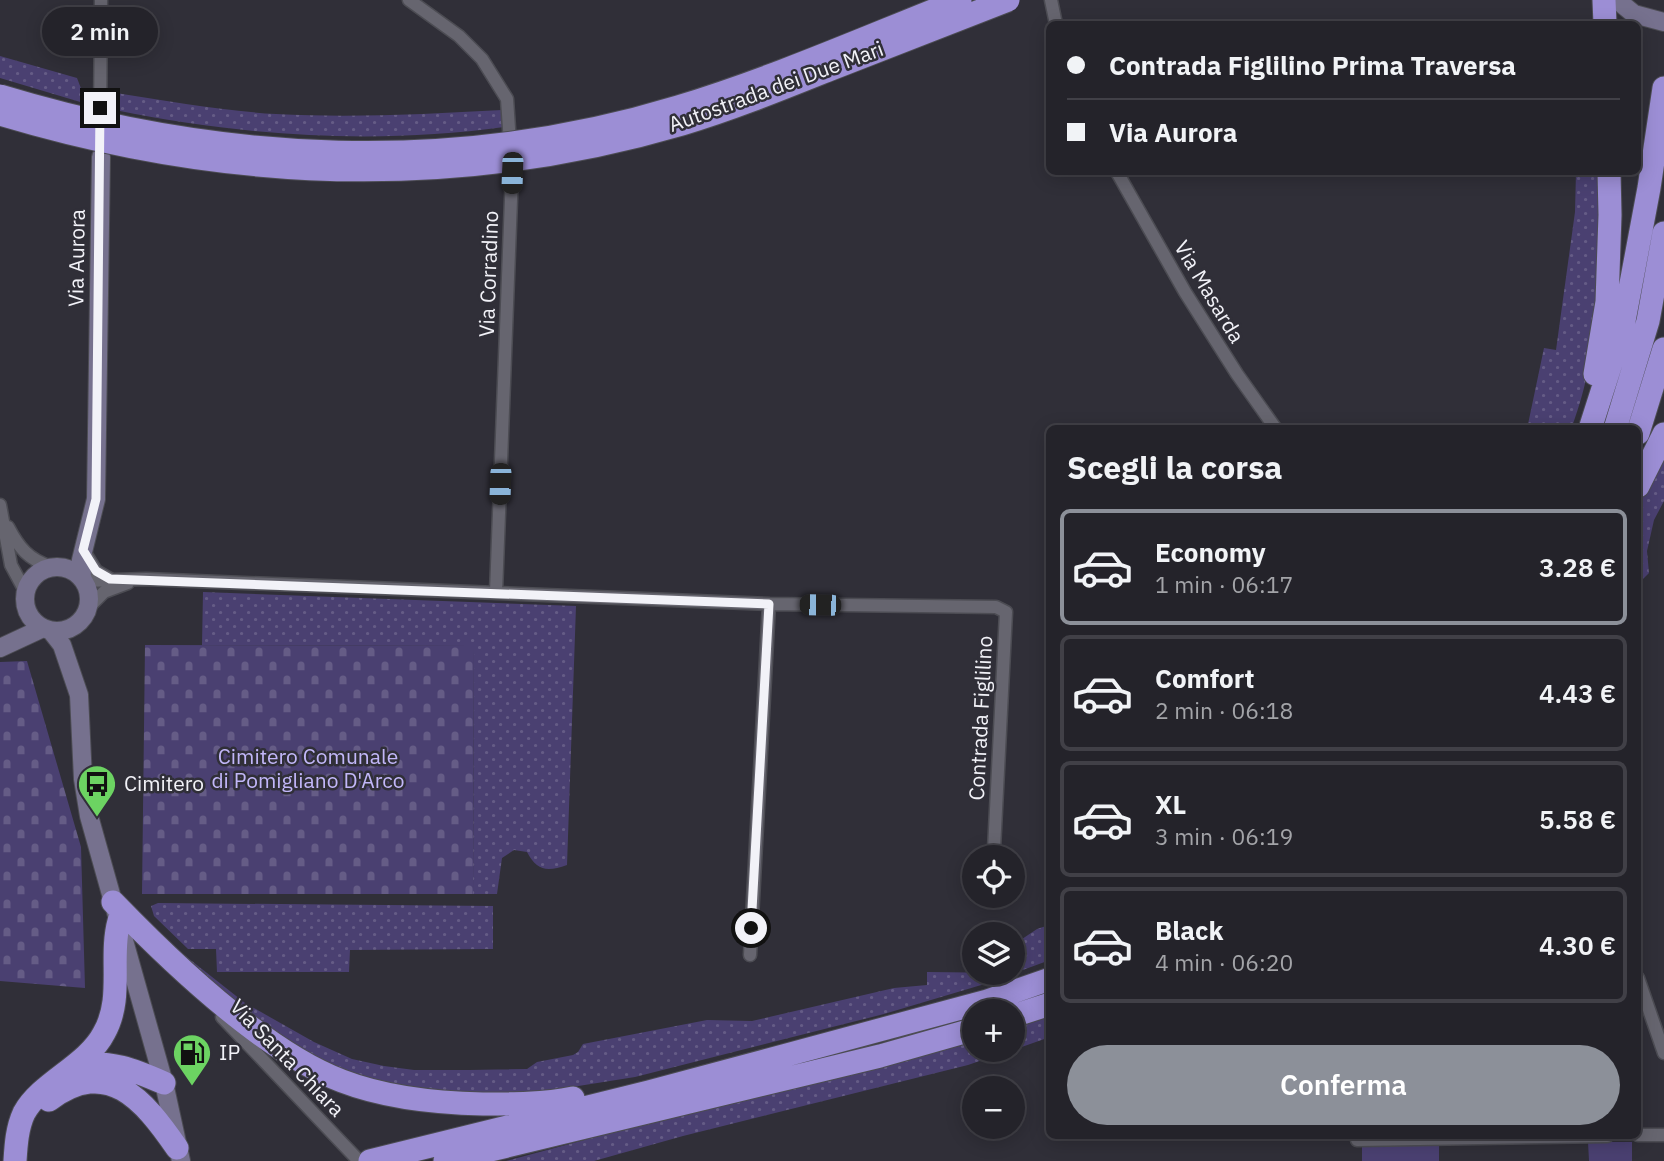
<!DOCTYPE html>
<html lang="it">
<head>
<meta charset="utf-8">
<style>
	:root { --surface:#24232a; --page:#302f36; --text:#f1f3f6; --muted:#a3a4a8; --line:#414047; --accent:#8c9099 }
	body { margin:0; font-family:"IBM Plex Sans",sans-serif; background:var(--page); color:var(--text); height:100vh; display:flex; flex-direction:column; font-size:26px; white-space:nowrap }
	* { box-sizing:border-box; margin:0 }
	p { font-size:23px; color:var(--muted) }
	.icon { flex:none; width:38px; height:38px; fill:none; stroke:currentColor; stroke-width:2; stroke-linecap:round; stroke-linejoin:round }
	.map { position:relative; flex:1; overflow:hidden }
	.sheet { position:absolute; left:1046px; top:425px; width:595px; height:714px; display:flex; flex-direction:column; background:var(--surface); border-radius:10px; box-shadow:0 4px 18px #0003,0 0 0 2px var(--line) }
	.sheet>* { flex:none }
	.top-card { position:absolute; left:1046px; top:21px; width:595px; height:154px; border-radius:10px; box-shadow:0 4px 18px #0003,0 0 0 2px var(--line); display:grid; align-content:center; height:154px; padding:0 21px; background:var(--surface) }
	.fabs { position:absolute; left:962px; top:845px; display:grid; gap:14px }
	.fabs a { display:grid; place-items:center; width:63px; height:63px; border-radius:50%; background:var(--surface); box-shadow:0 4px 18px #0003,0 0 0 2px var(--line); font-size:35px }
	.end { position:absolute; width:32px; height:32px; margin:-16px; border:9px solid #f2f2f8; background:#111; box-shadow:0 0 0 4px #111 }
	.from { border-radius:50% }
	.bubble { position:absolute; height:49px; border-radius:24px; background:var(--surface); box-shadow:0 4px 18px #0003,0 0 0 2px var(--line); font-size:23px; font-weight:600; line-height:49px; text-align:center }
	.car { position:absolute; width:21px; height:42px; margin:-21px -10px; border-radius:9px; box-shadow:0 0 5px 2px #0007; background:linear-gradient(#222 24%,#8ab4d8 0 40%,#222 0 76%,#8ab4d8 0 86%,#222 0) }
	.top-card b { display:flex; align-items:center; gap:24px; height:66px; font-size:26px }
	.top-card b+b { border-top:2px solid var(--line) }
	.top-card i { width:18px; height:18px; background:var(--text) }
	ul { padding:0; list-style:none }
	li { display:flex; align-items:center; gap:21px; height:116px; margin:0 14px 10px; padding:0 7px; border:4px solid var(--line); border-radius:10px }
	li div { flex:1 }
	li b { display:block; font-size:26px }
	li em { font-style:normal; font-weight:600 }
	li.on { border-color:var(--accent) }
	li>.icon { width:63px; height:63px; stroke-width:1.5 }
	h2 { padding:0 21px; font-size:32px; line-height:84px }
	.cta { display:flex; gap:14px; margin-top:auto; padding:14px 21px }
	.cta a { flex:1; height:80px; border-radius:42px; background:var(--accent); color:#fff; font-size:28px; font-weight:600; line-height:80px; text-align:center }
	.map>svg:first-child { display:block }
	.grass { fill:url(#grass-dots) }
	.cemetery { fill:url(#cemetery-stones) }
	.pitch { fill:#4a4071 }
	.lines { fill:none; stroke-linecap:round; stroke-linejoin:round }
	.street-casing { stroke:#4c4c53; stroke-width:15 }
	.secondary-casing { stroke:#4c4c53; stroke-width:20 }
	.highway-casing { stroke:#4c4c53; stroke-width:25 }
	.street { stroke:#66656f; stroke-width:12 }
	.secondary { stroke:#76718e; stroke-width:18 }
	.highway { stroke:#9c8ed5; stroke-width:23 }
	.highway-bridge-casing { stroke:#4c4c53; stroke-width:25; stroke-linecap:butt }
	.highway-bridge { stroke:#9c8ed5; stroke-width:23 }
	.route { stroke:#f2f2f8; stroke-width:9 }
	.labels { text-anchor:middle; stroke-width:5; stroke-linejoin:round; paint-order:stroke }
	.street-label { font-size:21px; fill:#f2f2f8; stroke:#302f38 }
	.park-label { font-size:21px; fill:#c2b7f9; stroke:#302f38 }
	.poi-label { font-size:21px; fill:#f2f2f8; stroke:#302f38; text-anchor:start }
</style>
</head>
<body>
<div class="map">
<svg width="1664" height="1161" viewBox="0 0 1664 1161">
	<defs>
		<pattern id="grass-dots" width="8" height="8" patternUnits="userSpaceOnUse" patternTransform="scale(1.75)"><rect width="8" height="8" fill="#4a4071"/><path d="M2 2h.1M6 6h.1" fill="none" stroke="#655c86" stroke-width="1.8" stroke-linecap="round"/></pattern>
		<pattern id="cemetery-stones" width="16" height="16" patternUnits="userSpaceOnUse" patternTransform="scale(1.75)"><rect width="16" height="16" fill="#4a4071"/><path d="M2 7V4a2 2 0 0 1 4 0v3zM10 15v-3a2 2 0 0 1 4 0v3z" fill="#655c86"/></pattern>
	</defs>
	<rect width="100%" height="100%" fill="#302f38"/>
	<path class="grass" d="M 0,56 L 77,78 L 87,104 L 0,78 Z
		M 116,93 C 169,101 223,111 276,114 C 352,118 427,114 502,110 L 504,127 C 374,145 243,136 115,110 Z
		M 1576,172 L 1604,172 C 1605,251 1600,355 1571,429 L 1527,429 L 1544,348 L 1556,350 L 1575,212 Z
		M 1664,451 L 1664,501 L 1654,520 L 1647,551 L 1649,573 L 1638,584 L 1638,498 Z
		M 203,592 L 576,606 L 567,865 C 547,872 537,871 527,852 L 514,850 L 502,858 L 497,894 L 473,894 L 474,646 L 202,645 Z
		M 158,903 L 493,906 L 493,949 L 350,950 L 349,972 L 217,972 L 216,949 L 188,949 L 154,916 L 151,906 Z
		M 1049,925 L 1050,960 L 988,983 L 884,1014 L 635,1077 L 528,1094 L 402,1090 L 339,1073 L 279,1038 L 157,937 L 164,939 L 245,1003 L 314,1042 L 352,1059 L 384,1066 L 414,1070 L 470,1070 L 527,1069 L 537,1062 L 573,1055 L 578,1052 L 583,1044 L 707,1020 L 752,1021 L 894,988 L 927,985 L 927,972 L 1013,973 L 1013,945 L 1037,929 Z
		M 1050,1008 L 1050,1037 L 1013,1050 L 1013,1020 Z
		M 975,1032 L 975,1050 L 1012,1050 L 968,1065 L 683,1136 L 594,1161 L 506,1161 L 916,1051 Z"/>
	<path class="cemetery" d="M 145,645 L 474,646 L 473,894 L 142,894 Z
		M 27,661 L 81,847 L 85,988 L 0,981 L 0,662 Z"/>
	<path class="pitch" d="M 1588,1142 L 1632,1142 L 1632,1161 L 1589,1161 Z
		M 1439,1145 L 1439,1161 L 1362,1161 L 1362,1146 Z"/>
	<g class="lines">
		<g class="street-casing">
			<path id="street" d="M 409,0 L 459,36 L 482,59 L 507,99 L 512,173 L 496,592
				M 1051,0 L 1056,24
				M 100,125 L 101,0
				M 1117,172 L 1185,292 L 1237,374 L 1276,429
				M 0,505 L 11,565 L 25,591
				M 8,527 C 19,548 28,559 51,567
				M 83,550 L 96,571 L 110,579
				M 84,581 L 146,579 L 769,604 L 996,607 L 1006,612 L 994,849
				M 88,608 L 104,592 L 128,583
				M 750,955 L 769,604
				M 1638,978 L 1664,1053
				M 222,1017 L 359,1161
				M 1638,1135 L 1664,1135
				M 1357,1140 L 1607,1136"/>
		</g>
		<g class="secondary-casing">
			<path id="secondary" d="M 1617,0 L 1634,14 L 1664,22
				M25 599a32 32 0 1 1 64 0a32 32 0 1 1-64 0Z
				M 82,577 L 81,560 L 96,499 L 101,157
				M 51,631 L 62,645 L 79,695 L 83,779 L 89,816 L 164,1083 L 181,1161
				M 0,648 L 43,628"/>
		</g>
		<g class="highway-casing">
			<path id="highway" d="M 1604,0 L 1605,24
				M 1595,374 L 1607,302 L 1610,215 L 1609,172
				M 1590,429 L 1623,326 L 1649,188 L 1664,88
				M 1615,429 L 1648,321 L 1664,233
				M 1638,433 L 1664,349
				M 1638,486 L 1664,434
				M 113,902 C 171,962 265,1052 342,1081 C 386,1098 436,1103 483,1104 C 512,1104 544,1104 573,1098
				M 1013,1016 L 1050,1004
				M 76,1065 C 110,1060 134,1070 164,1083
				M 49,1100 C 108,1056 144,1100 177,1148
				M 15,1161 C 16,1145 17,1128 24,1113 C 41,1082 87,1066 104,1033 C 124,998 109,957 119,921
				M 370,1161 L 649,1092 L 987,1001 L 1050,979
				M 445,1161 L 880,1056 L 975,1029"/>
		</g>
		<use href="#street" class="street"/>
		<use href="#secondary" class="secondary"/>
		<use href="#highway" class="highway"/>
		<g class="highway-bridge-casing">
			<path id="highway-bridge" d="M 0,96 C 221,163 455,175 678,107 C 774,78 866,37 960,0
				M 0,114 C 226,182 454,191 682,124 C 732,109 781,89 831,69 C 890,46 949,23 1008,0"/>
		</g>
		<use href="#highway-bridge" class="highway-bridge"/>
	</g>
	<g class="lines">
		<path class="route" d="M 100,108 L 96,499 L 83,550 L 96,571 L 110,579 L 769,604 L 751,928"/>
	</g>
	<defs>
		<g id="bus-pin" transform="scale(2.0125)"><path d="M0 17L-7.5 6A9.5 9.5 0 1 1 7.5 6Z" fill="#6cd362" stroke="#302f38"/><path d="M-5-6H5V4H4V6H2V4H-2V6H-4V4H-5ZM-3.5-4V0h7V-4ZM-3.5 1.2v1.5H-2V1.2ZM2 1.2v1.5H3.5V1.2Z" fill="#111"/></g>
		<g id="fuel-pin" transform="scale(2.0125)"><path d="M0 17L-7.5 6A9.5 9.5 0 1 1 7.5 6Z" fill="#6cd362" stroke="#302f38"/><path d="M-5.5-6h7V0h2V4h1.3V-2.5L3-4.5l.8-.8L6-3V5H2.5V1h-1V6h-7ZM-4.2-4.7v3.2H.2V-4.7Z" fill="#111"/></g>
	</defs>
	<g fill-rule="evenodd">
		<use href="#bus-pin" x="97" y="784"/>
		<use href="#fuel-pin" x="192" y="1053"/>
	</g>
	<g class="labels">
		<g class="street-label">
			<text transform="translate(776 87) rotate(-20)" y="7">Autostrada dei Due Mari</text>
			<text transform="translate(77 258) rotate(-89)" y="7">Via Aurora</text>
			<text transform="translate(489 274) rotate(-88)" y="7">Via Corradino</text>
			<text transform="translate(1209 292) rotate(59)" y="7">Via Masarda</text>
			<text transform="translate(981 718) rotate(-87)" y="7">Contrada Figlilino</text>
			<text transform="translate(287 1058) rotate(46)" y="7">Via Santa Chiara</text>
		</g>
		<g class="park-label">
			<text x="308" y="764">Cimitero Comunale<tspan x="308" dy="24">di Pomigliano D'Arco</tspan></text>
		</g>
		<g class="poi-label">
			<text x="124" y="791">Cimitero</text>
			<text x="219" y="1060">IP</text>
		</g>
	</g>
</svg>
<div class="fabs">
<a><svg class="icon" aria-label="locate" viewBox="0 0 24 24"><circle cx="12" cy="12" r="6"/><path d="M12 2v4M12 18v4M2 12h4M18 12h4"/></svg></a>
<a><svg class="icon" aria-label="layers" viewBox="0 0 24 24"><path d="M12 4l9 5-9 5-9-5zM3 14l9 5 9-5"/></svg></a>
<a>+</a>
<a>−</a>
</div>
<i class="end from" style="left:751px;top:928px"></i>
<i class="end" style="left:100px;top:108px"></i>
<div class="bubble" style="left:42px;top:7px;width:116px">2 min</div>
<i class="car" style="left:512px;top:173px;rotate:182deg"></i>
<i class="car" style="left:500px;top:484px;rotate:182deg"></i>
<i class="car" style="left:820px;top:605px;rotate:271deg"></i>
<div class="top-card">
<b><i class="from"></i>Contrada Figlilino Prima Traversa</b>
<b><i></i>Via Aurora</b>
</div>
<section class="sheet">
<h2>Scegli la corsa</h2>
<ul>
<li class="on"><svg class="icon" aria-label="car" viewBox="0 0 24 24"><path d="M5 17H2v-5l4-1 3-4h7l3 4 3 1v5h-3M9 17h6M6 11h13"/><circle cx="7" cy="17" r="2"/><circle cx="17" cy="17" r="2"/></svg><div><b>Economy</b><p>1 min · 06:17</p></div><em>3.28 €</em></li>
<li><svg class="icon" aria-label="car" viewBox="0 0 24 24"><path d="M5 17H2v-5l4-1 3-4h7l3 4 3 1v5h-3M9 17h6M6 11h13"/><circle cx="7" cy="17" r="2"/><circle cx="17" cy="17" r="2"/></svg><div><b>Comfort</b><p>2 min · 06:18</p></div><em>4.43 €</em></li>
<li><svg class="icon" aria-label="car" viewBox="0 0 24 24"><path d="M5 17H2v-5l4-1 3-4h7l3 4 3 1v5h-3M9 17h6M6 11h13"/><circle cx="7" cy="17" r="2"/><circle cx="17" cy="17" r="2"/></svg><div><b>XL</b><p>3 min · 06:19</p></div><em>5.58 €</em></li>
<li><svg class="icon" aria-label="car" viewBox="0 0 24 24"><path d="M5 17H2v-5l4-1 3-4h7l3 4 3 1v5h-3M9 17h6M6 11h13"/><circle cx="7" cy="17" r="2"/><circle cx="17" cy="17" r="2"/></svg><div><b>Black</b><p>4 min · 06:20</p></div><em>4.30 €</em></li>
</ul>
<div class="cta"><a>Conferma</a></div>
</section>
</div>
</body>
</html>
